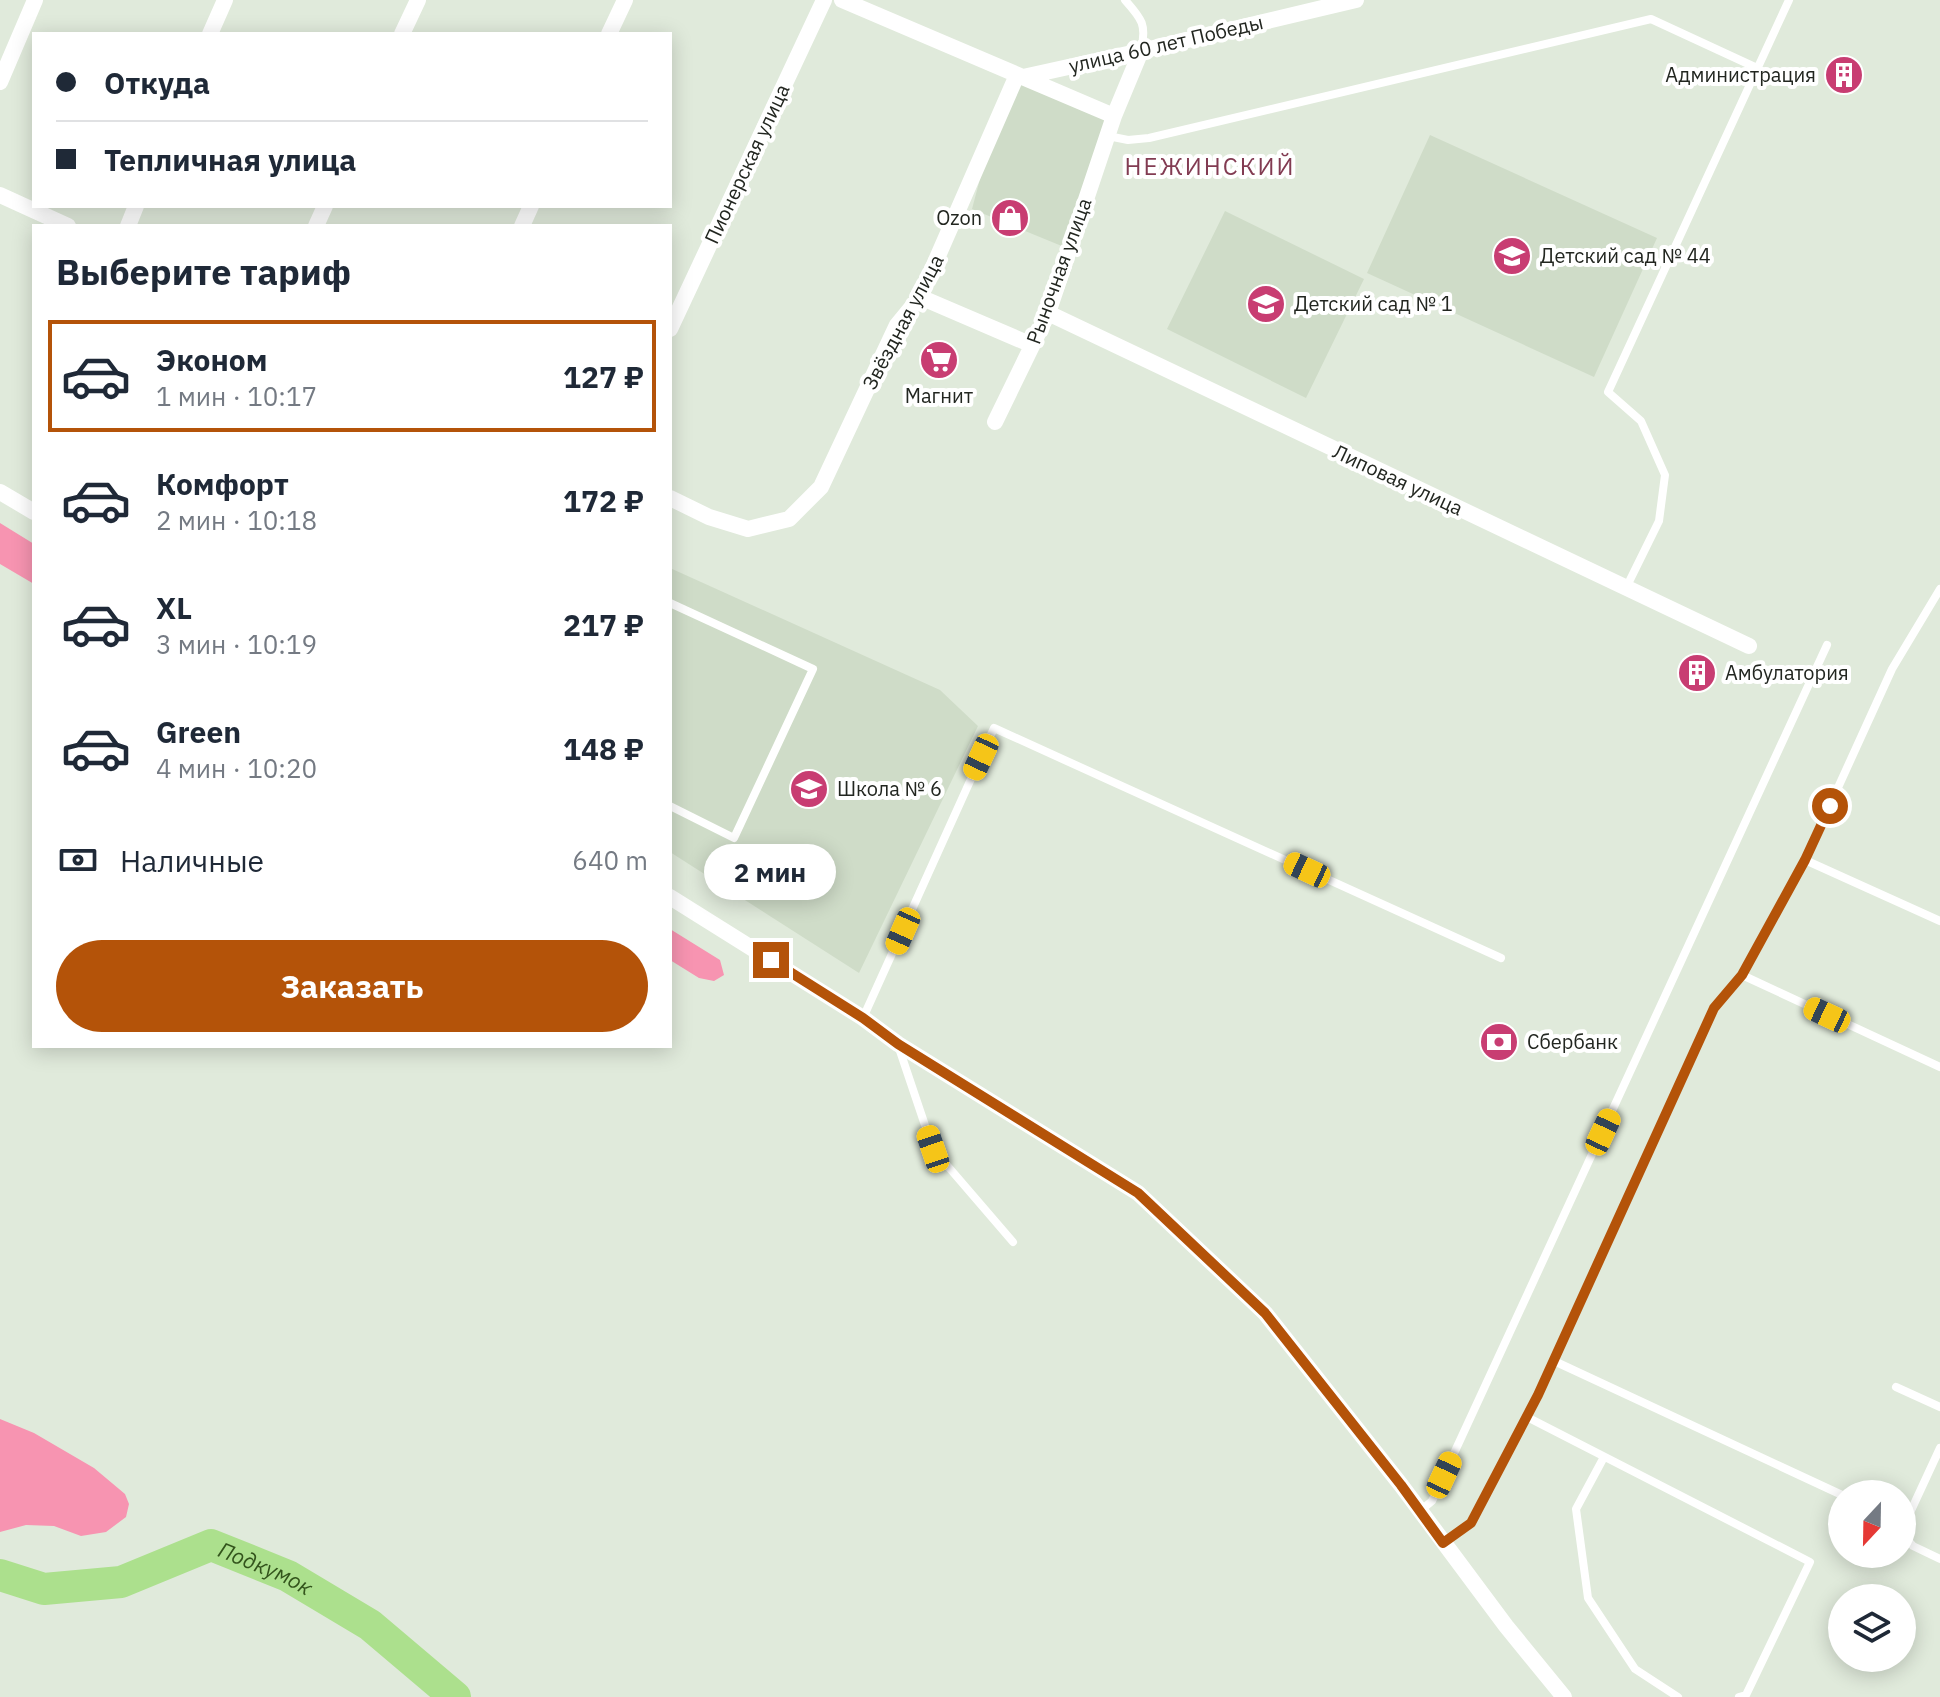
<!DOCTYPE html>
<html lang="ru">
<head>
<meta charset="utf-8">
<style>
	:root { --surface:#fff; --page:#f6f6f7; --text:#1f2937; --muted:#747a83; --line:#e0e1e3; --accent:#b45309 }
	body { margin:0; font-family:"IBM Plex Sans",sans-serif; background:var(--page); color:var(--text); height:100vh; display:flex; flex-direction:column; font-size:30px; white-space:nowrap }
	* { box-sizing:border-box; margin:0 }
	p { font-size:26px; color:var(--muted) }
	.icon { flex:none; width:44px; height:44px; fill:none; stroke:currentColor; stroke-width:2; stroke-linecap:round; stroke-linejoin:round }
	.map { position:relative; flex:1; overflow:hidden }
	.panel { position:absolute; left:32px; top:224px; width:640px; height:824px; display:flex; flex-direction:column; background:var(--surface); border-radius:0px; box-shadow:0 4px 20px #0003 }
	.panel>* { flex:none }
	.hud { position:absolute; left:32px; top:32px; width:640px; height:176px; border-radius:0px; box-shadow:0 4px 20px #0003; display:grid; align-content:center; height:176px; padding:0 24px; background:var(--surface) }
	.needle { width:52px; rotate:202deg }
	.controls { position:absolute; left:1828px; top:1480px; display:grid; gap:16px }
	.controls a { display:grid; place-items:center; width:88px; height:88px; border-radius:50%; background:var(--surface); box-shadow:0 4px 20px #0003; font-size:40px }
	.end { position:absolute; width:36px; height:36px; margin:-18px; border:10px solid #b45309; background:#fff; box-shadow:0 0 0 4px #fff }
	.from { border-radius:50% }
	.bubble { position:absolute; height:56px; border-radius:28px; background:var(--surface); box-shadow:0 4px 20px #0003; font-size:26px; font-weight:800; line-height:56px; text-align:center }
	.car { position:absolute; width:24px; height:48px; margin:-24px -12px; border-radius:10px; box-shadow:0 0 6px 2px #0007; background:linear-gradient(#f5c518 24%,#345 0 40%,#f5c518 0 76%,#345 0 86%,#f5c518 0) }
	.hud b { display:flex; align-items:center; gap:28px; height:76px; font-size:30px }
	.hud b+b { border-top:2px solid var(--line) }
	.hud i { width:20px; height:20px; background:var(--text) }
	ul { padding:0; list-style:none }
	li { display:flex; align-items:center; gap:24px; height:112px; margin:0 16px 12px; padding:0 8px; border:4px solid transparent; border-radius:0px }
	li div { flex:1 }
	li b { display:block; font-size:30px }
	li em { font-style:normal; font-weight:800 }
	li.on { border-color:var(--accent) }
	li>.icon { width:72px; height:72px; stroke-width:1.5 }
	h2 { padding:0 24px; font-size:36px; line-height:96px }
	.pay { display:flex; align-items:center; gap:20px; height:88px; padding:0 24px; font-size:30px }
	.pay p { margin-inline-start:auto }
	.button { display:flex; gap:16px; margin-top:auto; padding:16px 24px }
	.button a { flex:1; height:92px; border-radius:48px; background:var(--accent); color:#fff; font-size:32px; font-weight:800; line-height:92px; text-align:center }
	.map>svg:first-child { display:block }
	.built { fill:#cfdcc8 }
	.forest { fill:#f794b1 }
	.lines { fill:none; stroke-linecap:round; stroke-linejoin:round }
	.river { stroke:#ace08d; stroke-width:32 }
	.service { stroke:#fff; stroke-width:8 }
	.minor { stroke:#fff; stroke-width:16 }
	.route { stroke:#b45309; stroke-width:10 }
	.labels { text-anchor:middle; stroke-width:8; stroke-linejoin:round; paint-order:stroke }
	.street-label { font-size:20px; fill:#222620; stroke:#fff }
	.poi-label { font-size:20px; fill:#222620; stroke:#fff; text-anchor:start }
	.water-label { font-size:22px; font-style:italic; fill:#33541c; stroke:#fff }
	.quarter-label { font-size:24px; letter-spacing:2px; fill:#823b52; stroke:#fff }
</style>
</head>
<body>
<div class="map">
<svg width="1940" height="1697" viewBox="0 0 1940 1697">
	<rect width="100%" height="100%" fill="#e0eadb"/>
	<path class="built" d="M 1023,77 L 1114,116 L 1069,249 L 972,209 L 1002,96 Z
		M 1430,135 L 1657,238 L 1594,377 L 1367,273 Z
		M 1225,211 L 1364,279 L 1306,398 L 1167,329 Z
		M 670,568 L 940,690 L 978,726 L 859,973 L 670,852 Z"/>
	<path class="forest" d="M 0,523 L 34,544 L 34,584 L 0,564 Z
		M 670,929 L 720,960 L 724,975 L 714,981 L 699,978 L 670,960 Z
		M 0,1419 L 34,1433 L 94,1468 L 125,1494 L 129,1504 L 126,1517 L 106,1532 L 81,1536 L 54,1526 L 26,1525 L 0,1532 Z"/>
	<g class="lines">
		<path class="river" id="s1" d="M 0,1575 L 44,1589 L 121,1582 L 211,1545 L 288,1576 L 370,1625 L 455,1697"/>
		<path class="service" d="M 1125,0 C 1142,19 1147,25 1141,50
			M 1108,136 L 1128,140 L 1149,138 L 1651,19 L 1757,68
			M 1626,588 L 1659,521 L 1665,475 L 1641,421 L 1608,392 L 1789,0
			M 670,603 L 813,669 L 734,838 L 670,806
			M 1805,860 L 1940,921
			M 1742,975 L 1940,1067
			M 863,1018 L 994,728 L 1501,958
			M 899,1048 L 933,1149 L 1013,1242
			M 1554,1361 L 1842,1495
			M 1896,1387 L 1940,1407
			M 1527,1417 L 1810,1562 L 1746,1695 L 1739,1697
			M 1604,1457 L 1576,1509 L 1588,1598 L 1635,1669 L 1678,1697
			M 1420,1511 L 1432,1501 L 1827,645
			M 1902,1530 L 1940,1448
			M 1902,1534 L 1913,1546 L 1940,1559
			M 1444,1543 L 1471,1523 L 1538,1395 L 1714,1008 L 1742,975 L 1805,860 L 1892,669 L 1940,589"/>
		<path class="minor" d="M 842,0 L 1114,116
			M 210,34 L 225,0
			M 402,34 L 418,0
			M 609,34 L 625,0
			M 1023,77 L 1141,51 L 1356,0
			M 0,82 L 35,0
			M 0,195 L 68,226
			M 128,226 L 136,206
			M 316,226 L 325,206
			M 522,226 L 531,206
			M 920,297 L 1032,345
			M 1048,313 L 1749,646
			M 670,329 L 824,0
			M 995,422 L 1048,313 L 1114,116 L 1141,51
			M 0,492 L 34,512
			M 670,498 L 709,517 L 748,529 L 789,519 L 821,487 L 897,325 L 920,297 L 1017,75
			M 670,897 L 863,1018 L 898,1044 L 1138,1193 L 1265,1313 L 1401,1485 L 1506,1626 L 1564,1697"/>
	</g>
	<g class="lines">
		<path class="route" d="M 771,960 L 863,1018 L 898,1044 L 1138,1193 L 1265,1313 L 1401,1485 L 1443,1543 L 1471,1523 L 1538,1395 L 1714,1008 L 1742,975 L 1805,860 L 1830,806"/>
	</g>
	<defs>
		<g id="building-disc" transform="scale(2)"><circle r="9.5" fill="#c83d72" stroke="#fff"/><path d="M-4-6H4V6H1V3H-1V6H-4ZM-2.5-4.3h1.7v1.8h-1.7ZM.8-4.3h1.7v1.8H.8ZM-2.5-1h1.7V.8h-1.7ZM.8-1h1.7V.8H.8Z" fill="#fff"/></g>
		<g id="shop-disc" transform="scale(2)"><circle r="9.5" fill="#c83d72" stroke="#fff"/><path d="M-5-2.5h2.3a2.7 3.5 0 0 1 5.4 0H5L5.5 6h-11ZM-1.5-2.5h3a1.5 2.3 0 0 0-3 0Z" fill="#fff"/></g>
		<g id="school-disc" transform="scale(2)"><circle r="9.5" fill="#c83d72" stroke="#fff"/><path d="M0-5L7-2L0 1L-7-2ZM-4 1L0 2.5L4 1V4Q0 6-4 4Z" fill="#fff"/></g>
		<g id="supermarket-disc" transform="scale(2)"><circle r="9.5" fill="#c83d72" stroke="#fff"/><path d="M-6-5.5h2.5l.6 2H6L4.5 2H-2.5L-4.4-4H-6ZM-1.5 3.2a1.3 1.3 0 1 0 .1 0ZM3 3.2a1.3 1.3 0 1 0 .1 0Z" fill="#fff"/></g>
		<g id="bank-disc" transform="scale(2)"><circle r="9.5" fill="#c83d72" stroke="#fff"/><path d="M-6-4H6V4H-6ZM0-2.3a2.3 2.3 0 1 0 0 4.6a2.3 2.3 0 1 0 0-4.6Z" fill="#fff"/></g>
	</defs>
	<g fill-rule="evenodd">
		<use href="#building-disc" x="1844" y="75"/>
		<use href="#shop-disc" x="1010" y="218"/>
		<use href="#school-disc" x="1512" y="256"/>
		<use href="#school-disc" x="1266" y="304"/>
		<use href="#supermarket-disc" x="939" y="360"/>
		<use href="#building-disc" x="1697" y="673"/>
		<use href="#school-disc" x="809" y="789"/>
		<use href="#bank-disc" x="1499" y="1042"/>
	</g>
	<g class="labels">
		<g class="street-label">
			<text transform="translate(1166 44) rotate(-13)" y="7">улица 60 лет Победы</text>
			<text transform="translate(747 164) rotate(-65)" y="7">Пионерская улица</text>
			<text transform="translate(1059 271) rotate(-70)" y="7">Рыночная улица</text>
			<text transform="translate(903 322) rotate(-62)" y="7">Звёздная улица</text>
			<text transform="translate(1398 480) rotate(25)" y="7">Липовая улица</text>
		</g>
		<g class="poi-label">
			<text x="1816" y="82" text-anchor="end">Администрация</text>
			<text x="982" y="225" text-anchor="end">Ozon</text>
			<text x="1540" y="263">Детский сад № 44</text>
			<text x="1294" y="311">Детский сад № 1</text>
			<text x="939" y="403" text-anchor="middle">Магнит</text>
			<text x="1725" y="680">Амбулатория</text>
			<text x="837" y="796">Школа № 6</text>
			<text x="1527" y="1049">Сбербанк</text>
		</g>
		<g class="water-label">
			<text dy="8" stroke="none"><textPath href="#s1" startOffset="280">Подкумок</textPath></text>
		</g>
		<g class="quarter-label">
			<text x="1210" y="175">НЕЖИНСКИЙ</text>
		</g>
	</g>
</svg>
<div class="controls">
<a><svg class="needle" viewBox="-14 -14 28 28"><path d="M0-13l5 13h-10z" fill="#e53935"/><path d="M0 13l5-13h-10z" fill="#747a83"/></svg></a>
<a><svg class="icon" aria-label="layers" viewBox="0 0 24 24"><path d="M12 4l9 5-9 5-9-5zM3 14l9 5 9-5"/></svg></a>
</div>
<i class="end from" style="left:1830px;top:806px"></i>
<i class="end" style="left:771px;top:960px"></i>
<div class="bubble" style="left:704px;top:844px;width:132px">2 мин</div>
<i class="car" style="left:981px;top:757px;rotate:205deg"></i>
<i class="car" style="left:1307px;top:870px;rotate:295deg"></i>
<i class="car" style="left:903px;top:931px;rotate:204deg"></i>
<i class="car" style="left:1827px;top:1015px;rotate:295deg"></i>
<i class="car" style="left:1603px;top:1132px;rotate:25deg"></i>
<i class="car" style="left:933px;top:1149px;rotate:341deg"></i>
<i class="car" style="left:1444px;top:1475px;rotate:25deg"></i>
<div class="hud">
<b><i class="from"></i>Откуда</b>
<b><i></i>Тепличная улица</b>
</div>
<section class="panel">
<h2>Выберите тариф</h2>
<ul>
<li class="on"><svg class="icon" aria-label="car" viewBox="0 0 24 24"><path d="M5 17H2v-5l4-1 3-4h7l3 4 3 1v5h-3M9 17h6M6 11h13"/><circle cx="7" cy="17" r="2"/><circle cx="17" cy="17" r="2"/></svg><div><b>Эконом</b><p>1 мин · 10:17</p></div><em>127 ₽</em></li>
<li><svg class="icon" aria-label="car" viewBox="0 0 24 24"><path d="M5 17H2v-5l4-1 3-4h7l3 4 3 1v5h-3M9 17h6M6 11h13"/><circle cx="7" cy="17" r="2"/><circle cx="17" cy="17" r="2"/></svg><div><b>Комфорт</b><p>2 мин · 10:18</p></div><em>172 ₽</em></li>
<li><svg class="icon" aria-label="car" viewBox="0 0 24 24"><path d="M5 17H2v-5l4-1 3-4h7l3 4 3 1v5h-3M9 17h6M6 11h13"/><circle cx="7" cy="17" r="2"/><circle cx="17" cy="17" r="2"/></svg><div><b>XL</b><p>3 мин · 10:19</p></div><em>217 ₽</em></li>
<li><svg class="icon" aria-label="car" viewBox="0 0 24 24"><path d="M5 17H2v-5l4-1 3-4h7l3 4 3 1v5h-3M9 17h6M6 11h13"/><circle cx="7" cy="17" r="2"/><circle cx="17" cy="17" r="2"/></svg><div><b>Green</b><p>4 мин · 10:20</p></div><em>148 ₽</em></li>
</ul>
<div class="pay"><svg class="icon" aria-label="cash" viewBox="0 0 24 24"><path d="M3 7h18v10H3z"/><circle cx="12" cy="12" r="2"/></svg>Наличные<p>640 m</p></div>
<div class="button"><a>Заказать</a></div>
</section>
</div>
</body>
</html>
